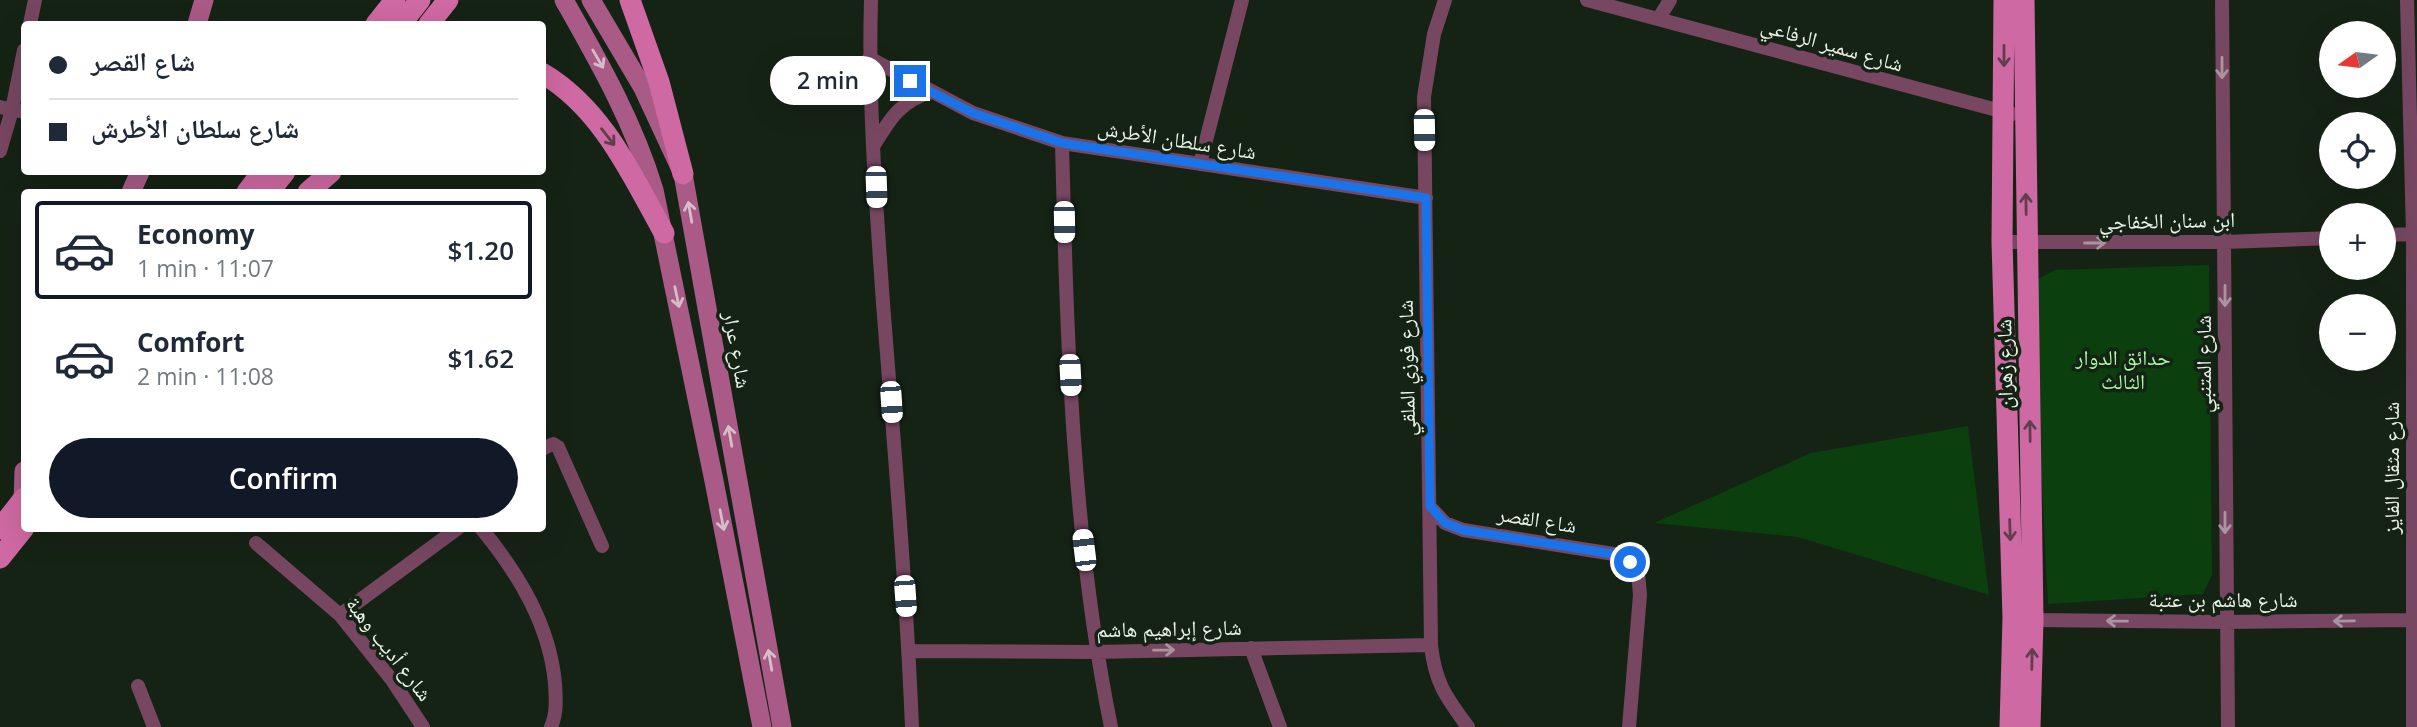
<!DOCTYPE html>
<html lang="en">
<head>
<meta charset="utf-8">
<style>
	:root { --surface:#fff; --page:#f6f6f7; --text:#1f2937; --muted:#747a83; --line:#e0e1e3; --accent:#111827 }
	body { margin:0; font-family:"Open Sans","Noto Naskh Arabic",sans-serif; background:var(--page); color:var(--text); height:100vh; display:flex; flex-direction:column; font-size:26px; white-space:nowrap }
	* { box-sizing:border-box; margin:0 }
	p { font-size:23px; color:var(--muted) }
	.icon { flex:none; width:38px; height:38px; fill:none; stroke:currentColor; stroke-width:2; stroke-linecap:round; stroke-linejoin:round }
	.map { position:relative; flex:1; overflow:hidden }
	.side { position:absolute; left:21px; top:189px; width:525px; height:343px; display:flex; flex-direction:column; background:var(--surface); border-radius:7px; box-shadow:0 7px 28px #0002 }
	.side>* { flex:none }
	.guide { position:absolute; left:21px; top:21px; width:525px; height:154px; border-radius:7px; box-shadow:0 7px 28px #0002; display:grid; align-content:center; height:154px; padding:0 28px; background:var(--surface) }
	.needle { width:46px; rotate:256deg }
	.tools { position:absolute; left:2319px; top:21px; display:grid; gap:14px }
	.tools a { display:grid; place-items:center; width:77px; height:77px; border-radius:50%; background:var(--surface); box-shadow:0 7px 28px #0002; font-size:35px }
	.end { position:absolute; width:32px; height:32px; margin:-16px; border:9px solid #1a73e8; background:#fff; box-shadow:0 0 0 4px #fff }
	.from { border-radius:50% }
	.bubble { position:absolute; height:49px; border-radius:24px; background:var(--surface); box-shadow:0 7px 28px #0002; font-size:23px; font-weight:600; line-height:49px; text-align:center }
	.car { position:absolute; width:21px; height:42px; margin:-21px -10px; border-radius:9px; box-shadow:0 0 5px 2px #0007; background:linear-gradient(#fff 24%,#345 0 40%,#fff 0 76%,#345 0 86%,#fff 0) }
	.guide b { display:flex; align-items:center; gap:24px; height:66px; font-size:26px }
	.guide b+b { border-top:2px solid var(--line) }
	.guide i { width:18px; height:18px; background:var(--text) }
	ul { padding:12px 0 0; list-style:none }
	li { display:flex; align-items:center; gap:21px; height:98px; margin:0 14px 10px; padding:0 14px; border:4px solid transparent; border-radius:7px }
	li div { flex:1 }
	li b { display:block; font-size:26px }
	li em { font-style:normal; font-weight:600 }
	li.current { border-color:var(--accent) }
	li>.icon { width:63px; height:63px; stroke-width:1.5 }
	.cta { display:flex; gap:14px; margin-top:auto; padding:14px 28px }
	.cta a { flex:1; height:80px; border-radius:42px; background:var(--accent); color:#fff; font-size:28px; font-weight:600; line-height:80px; text-align:center }
	.map>svg:first-child { display:block }
	.green { fill:#0c3f0e }
	.lines { fill:none; stroke-linecap:round; stroke-linejoin:round }
	.street { stroke:#774661; stroke-width:14 }
	.secondary { stroke:#a95a86; stroke-width:19 }
	.primary { stroke:#cf69a3; stroke-width:21 }
	.oneway { stroke:#5f3f4e }
	.oneway2 { stroke:#d4bec7 }
	.oneway3 { stroke:#ab949f }
	.route { stroke:#1a73e8; stroke-width:9 }
	.labels { text-anchor:middle; stroke-width:7; stroke-linejoin:round; paint-order:stroke }
	.street-label { font-size:21px; fill:#ebf4ea; stroke:#152315 }
	.park-label { font-size:21px; fill:#a9fda6; stroke:#152315 }
</style>
</head>
<body>
<div class="map">
<svg width="2417" height="727" viewBox="0 0 2417 727">
	<rect width="100%" height="100%" fill="#152315"/>
	<path class="green" d="M 2209,265 L 2212,575 L 2203,594 L 2048,604 L 2032,282 L 2055,270 Z
		M 1968,426 L 1989,595 L 1798,537 L 1654,523 L 1811,453 Z"/>
	<g class="lines">
		<path class="street" d="M 871,0 C 868,101 876,202 883,303 C 894,444 906,585 912,727
			M 1445,0 L 1434,34 L 1424,97 L 1431,645 C 1435,683 1446,697 1468,727
			M 1587,0 L 2012,114
			M 2222,0 L 2228,727
			M 2407,0 L 2413,234 L 2413,727
			M 1659,18 L 1670,0
			M 30,24 L 35,0
			M 869,58 L 973,113 L 1062,143 L 1426,198
			M 0,107 L 24,112
			M 1062,143 C 1067,339 1072,535 1111,727
			M 874,145 C 890,119 900,101 931,92
			M 0,151 L 12,110 L 24,50
			M 1200,164 L 1242,0
			M 2384,235 L 2417,234
			M 2002,242 L 2225,242 L 2331,238
			M 542,449 L 553,444 L 558,447 L 602,546
			M 1430,507 L 1445,523 L 1463,530 L 1620,555 L 1630,562 L 1638,573 L 1640,595 L 1629,727
			M 481,528 C 518,573 550,625 555,684 C 556,699 557,713 551,727
			M 256,543 L 340,615 L 392,680 L 423,727
			M 340,615 L 458,528
			M 2033,620 L 2225,622 L 2412,620
			M 1251,648 L 1280,727
			M 909,651 L 1096,652 L 1431,645
			M 138,686 L 154,727"/>
		<path class="secondary" d="M 564,0 C 599,62 633,121 654,190 L 714,481 L 762,727
			M 591,0 L 643,88 L 683,174 L 782,727
			M 197,24 L 204,0
			M 131,192 L 140,172
			M 23,500 L 24,471"/>
		<path class="primary" d="M 630,0 L 659,82 L 683,174
			M 2004,0 L 2002,242 L 2013,618 L 2010,727
			M 2024,0 L 2033,620 L 2030,727
			M 376,24 L 395,0
			M 401,24 L 420,0
			M 429,24 L 448,0
			M 542,73 C 602,108 632,175 664,233
			M 247,192 L 262,172
			M 269,192 L 285,172
			M 308,192 L 331,172
			M 0,529 L 24,498
			M 0,558 L 24,528"/>
	</g>
	<defs><path id="oneway-shaft" d="M-6 0H5M1.5-3L5.5 0L1.5 3" fill="none" stroke-width="1.6" stroke-linecap="round" stroke-linejoin="round" transform="scale(1.75)"/></defs>
	<g class="oneway">
		<use href="#oneway-shaft" transform="translate(2004 56) rotate(90)"/>
		<use href="#oneway-shaft" transform="translate(608 137) rotate(52)"/>
		<use href="#oneway-shaft" transform="translate(2026 204) rotate(-91)"/>
		<use href="#oneway-shaft" transform="translate(2030 431) rotate(-91)"/>
		<use href="#oneway-shaft" transform="translate(2010 530) rotate(88)"/>
		<use href="#oneway-shaft" transform="translate(2032 659) rotate(-89)"/>
	</g>
	<g class="oneway2">
		<use href="#oneway-shaft" transform="translate(598 59) rotate(60)"/>
		<use href="#oneway-shaft" transform="translate(690 212) rotate(-100)"/>
		<use href="#oneway-shaft" transform="translate(677 297) rotate(78)"/>
		<use href="#oneway-shaft" transform="translate(730 436) rotate(-100)"/>
		<use href="#oneway-shaft" transform="translate(722 520) rotate(79)"/>
		<use href="#oneway-shaft" transform="translate(770 660) rotate(-100)"/>
	</g>
	<g class="oneway3">
		<use href="#oneway-shaft" transform="translate(2222 68) rotate(90)"/>
		<use href="#oneway-shaft" transform="translate(2095 243)"/>
		<use href="#oneway-shaft" transform="translate(2225 296) rotate(90)"/>
		<use href="#oneway-shaft" transform="translate(2225 523) rotate(90)"/>
		<use href="#oneway-shaft" transform="translate(2117 621) rotate(-179)"/>
		<use href="#oneway-shaft" transform="translate(2344 621) rotate(179)"/>
		<use href="#oneway-shaft" transform="translate(1164 650) rotate(-1)"/>
	</g>
	<g class="lines">
		<path class="route" d="M 910,81 L 973,113 L 1062,143 L 1426,198 L 1430,506 L 1445,523 L 1463,530 L 1620,555 L 1630,562"/>
	</g>
	<g class="labels">
		<g class="street-label">
			<text transform="translate(1832 45) rotate(16)" y="7">شارع سمير الرفاعي</text>
			<text transform="translate(1177 140) rotate(9)" y="7">شارع سلطان الأطرش</text>
			<text transform="translate(2167 221) rotate(-1)" y="7">ابن سنان الخفاجي</text>
			<text transform="translate(737 350) rotate(80)" y="7">شارع عرار</text>
			<text transform="translate(2005 364) rotate(-91)" y="7">شارع زهران</text>
			<text transform="translate(2204 364) rotate(-90)" y="7">شارع المتنبي</text>
			<text transform="translate(1407 368) rotate(-91)" y="7">شارع فوزي الملقي</text>
			<text transform="translate(2392 468) rotate(-90)" y="7">شارع مثقال الفايز</text>
			<text transform="translate(1537 520) rotate(9)" y="7">شاع القصر</text>
			<text x="2223" y="607">شارع هاشم بن عتبة</text>
			<text transform="translate(1169 629) rotate(-1)" y="7">شارع إبراهيم هاشم</text>
			<text transform="translate(389 649) rotate(52)" y="7">شارع أديب وهبة</text>
		</g>
		<g class="park-label">
			<text x="2123" y="365">حدائق الدوار<tspan x="2123" dy="24">الثالث</tspan></text>
		</g>
	</g>
</svg>
<div class="tools">
<a><svg class="needle" viewBox="-14 -14 28 28"><path d="M0-13l5 13h-10z" fill="#e53935"/><path d="M0 13l5-13h-10z" fill="#747a83"/></svg></a>
<a><svg class="icon" aria-label="locate" viewBox="0 0 24 24"><circle cx="12" cy="12" r="6"/><path d="M12 2v4M12 18v4M2 12h4M18 12h4"/></svg></a>
<a>+</a>
<a>−</a>
</div>
<i class="end from" style="left:1630px;top:562px"></i>
<i class="end" style="left:910px;top:81px"></i>
<div class="bubble" style="left:770px;top:56px;width:116px">2 min</div>
<i class="car" style="left:1424px;top:130px;rotate:179deg"></i>
<i class="car" style="left:876px;top:187px;rotate:178deg"></i>
<i class="car" style="left:1064px;top:222px;rotate:179deg"></i>
<i class="car" style="left:1070px;top:375px;rotate:177deg"></i>
<i class="car" style="left:891px;top:402px;rotate:176deg"></i>
<i class="car" style="left:1084px;top:550px;rotate:353deg"></i>
<i class="car" style="left:905px;top:596px;rotate:176deg"></i>
<div class="guide">
<b><i class="from"></i>شاع القصر</b>
<b><i></i>شارع سلطان الأطرش</b>
</div>
<section class="side">
<ul>
<li class="current"><svg class="icon" aria-label="car" viewBox="0 0 24 24"><path d="M5 17H2v-5l4-1 3-4h7l3 4 3 1v5h-3M9 17h6M6 11h13"/><circle cx="7" cy="17" r="2"/><circle cx="17" cy="17" r="2"/></svg><div><b>Economy</b><p>1 min · 11:07</p></div><em>$1.20</em></li>
<li><svg class="icon" aria-label="car" viewBox="0 0 24 24"><path d="M5 17H2v-5l4-1 3-4h7l3 4 3 1v5h-3M9 17h6M6 11h13"/><circle cx="7" cy="17" r="2"/><circle cx="17" cy="17" r="2"/></svg><div><b>Comfort</b><p>2 min · 11:08</p></div><em>$1.62</em></li>
</ul>
<div class="cta"><a>Confirm</a></div>
</section>
</div>
</body>
</html>
